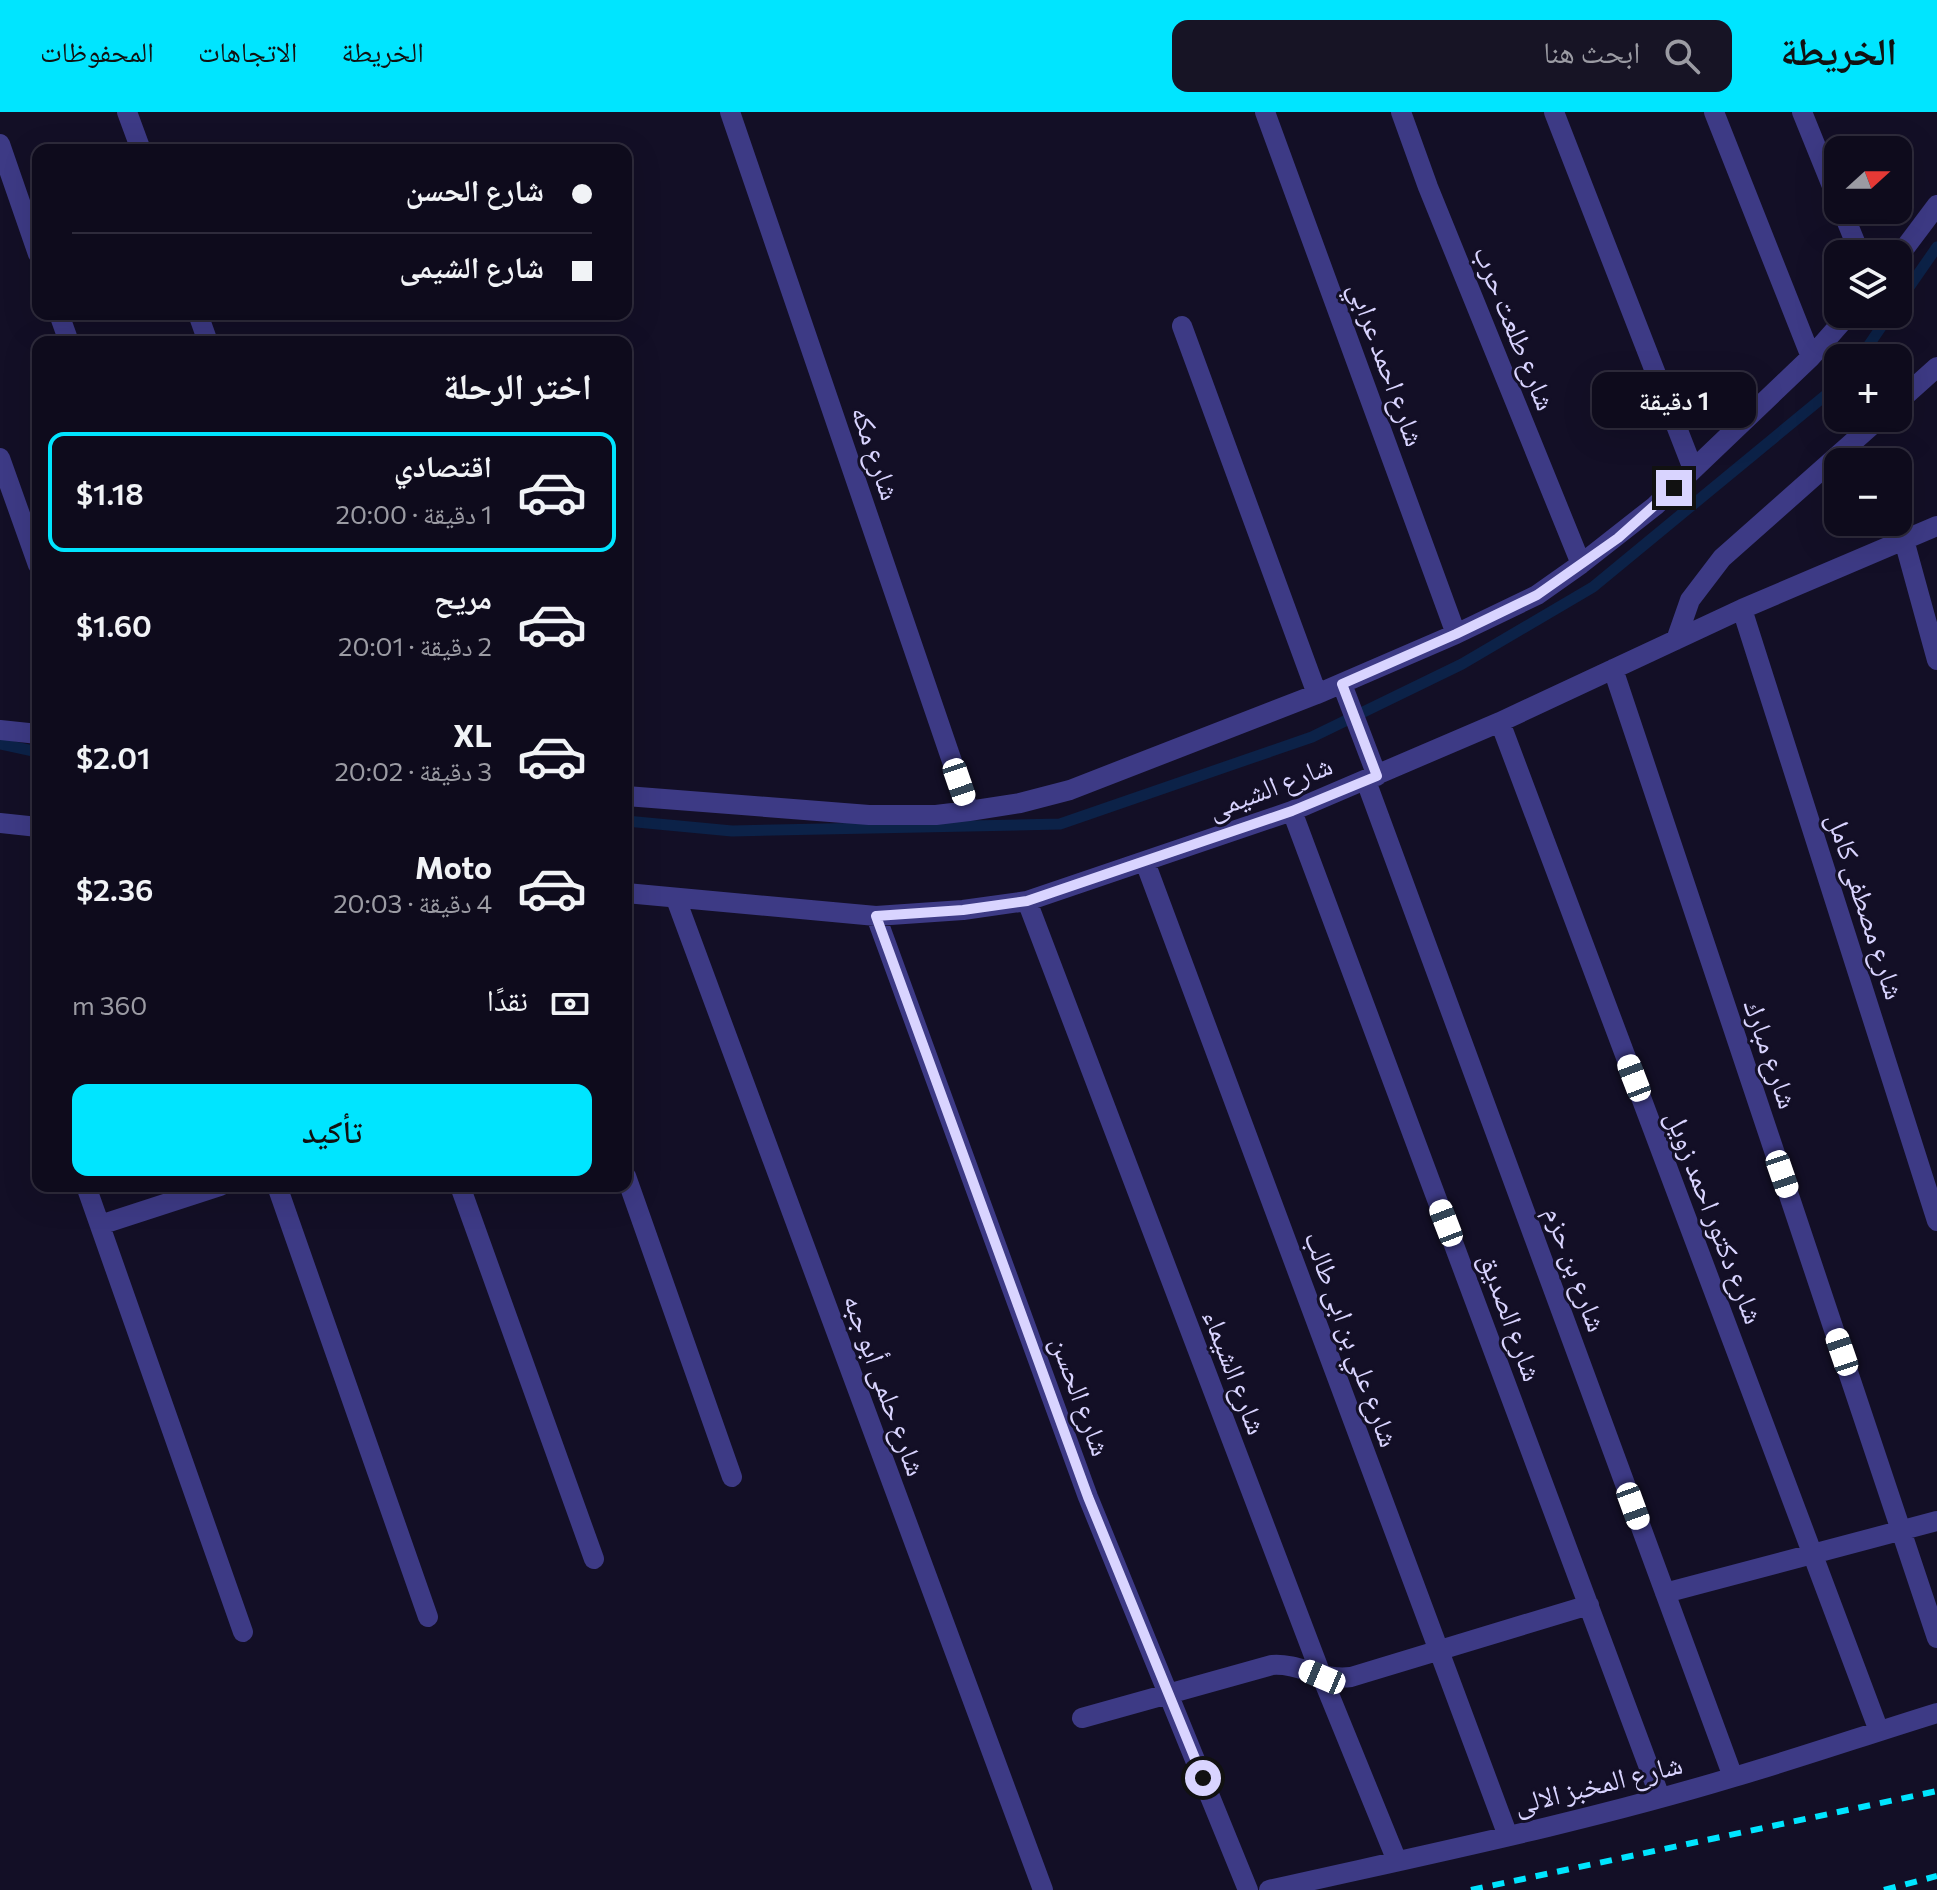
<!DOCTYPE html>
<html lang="ar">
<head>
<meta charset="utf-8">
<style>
	:root { --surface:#0e0b1c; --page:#171425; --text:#f1f3f6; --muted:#9b9ba3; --line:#2e2b3b; --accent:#00e5ff }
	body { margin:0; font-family:Commissioner,"Noto Naskh Arabic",sans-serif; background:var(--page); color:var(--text); direction:rtl; height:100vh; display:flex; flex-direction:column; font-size:30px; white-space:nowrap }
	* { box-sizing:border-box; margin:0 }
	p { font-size:26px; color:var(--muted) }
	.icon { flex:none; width:44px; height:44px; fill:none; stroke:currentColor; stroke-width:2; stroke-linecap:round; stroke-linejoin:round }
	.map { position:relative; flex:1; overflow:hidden; direction:ltr }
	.side { position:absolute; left:32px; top:224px; width:600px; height:856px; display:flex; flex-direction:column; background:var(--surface); border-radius:16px; box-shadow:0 8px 32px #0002,0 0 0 2px var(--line); direction:rtl }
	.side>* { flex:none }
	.hud { position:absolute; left:32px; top:32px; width:600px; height:176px; border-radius:16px; box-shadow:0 8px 32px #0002,0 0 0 2px var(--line); direction:rtl; display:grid; align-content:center; height:176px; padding:0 40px; background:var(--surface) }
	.needle { width:52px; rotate:69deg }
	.buttons { position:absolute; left:1824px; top:24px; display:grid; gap:16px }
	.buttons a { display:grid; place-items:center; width:88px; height:88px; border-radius:16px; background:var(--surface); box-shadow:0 8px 32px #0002,0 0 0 2px var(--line); font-size:40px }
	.end { position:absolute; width:36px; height:36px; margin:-18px; border:10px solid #d9d4ff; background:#111; box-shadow:0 0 0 4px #111 }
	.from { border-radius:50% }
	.bubble { position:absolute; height:56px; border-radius:16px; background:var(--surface); box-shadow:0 8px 32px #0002,0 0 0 2px var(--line); font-size:26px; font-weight:600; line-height:56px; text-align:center; direction:rtl }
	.car { position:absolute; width:24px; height:48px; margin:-24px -12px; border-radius:10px; box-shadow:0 0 6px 2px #0007; background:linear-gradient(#fff 24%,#345 0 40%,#fff 0 76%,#345 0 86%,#fff 0) }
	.hud b { display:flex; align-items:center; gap:28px; height:76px; font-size:30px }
	.hud b+b { border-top:2px solid var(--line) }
	.hud i { width:20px; height:20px; background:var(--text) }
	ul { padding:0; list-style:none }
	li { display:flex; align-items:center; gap:24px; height:120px; margin:0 16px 12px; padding:0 24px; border:4px solid transparent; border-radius:16px }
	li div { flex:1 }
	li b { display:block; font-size:30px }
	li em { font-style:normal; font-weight:600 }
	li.active { border-color:var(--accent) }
	li>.icon { width:72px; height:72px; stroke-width:1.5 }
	h2 { padding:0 40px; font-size:36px; line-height:96px }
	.pay { display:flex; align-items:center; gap:20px; height:88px; padding:0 40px; font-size:30px }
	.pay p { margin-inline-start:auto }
	.cta { display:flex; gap:16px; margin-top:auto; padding:16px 40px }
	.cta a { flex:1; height:92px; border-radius:16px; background:var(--accent); color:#111; font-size:32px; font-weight:600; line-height:92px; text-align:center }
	header { display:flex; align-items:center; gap:48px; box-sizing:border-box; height:112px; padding:0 40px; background:var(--accent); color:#111 }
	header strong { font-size:38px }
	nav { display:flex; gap:44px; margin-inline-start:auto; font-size:28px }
	.search { width:560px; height:72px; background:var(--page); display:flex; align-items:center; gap:20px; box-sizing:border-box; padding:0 28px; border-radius:16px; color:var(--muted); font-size:30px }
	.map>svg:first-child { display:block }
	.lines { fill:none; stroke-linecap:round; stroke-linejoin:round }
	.stream { stroke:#0c2248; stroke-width:11 }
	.minor { stroke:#3d3a85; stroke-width:20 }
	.rail { stroke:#00e5ff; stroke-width:6; stroke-dasharray:12 10; stroke-linecap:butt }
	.route { stroke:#d9d4ff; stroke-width:10 }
	.labels { text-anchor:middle; stroke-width:6; stroke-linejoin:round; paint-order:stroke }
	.street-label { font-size:28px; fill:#d9d4ff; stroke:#130f26 }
</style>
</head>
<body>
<header>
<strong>الخريطة</strong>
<div class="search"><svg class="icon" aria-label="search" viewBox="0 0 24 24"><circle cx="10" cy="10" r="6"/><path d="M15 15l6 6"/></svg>ابحث هنا</div>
<nav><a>الخريطة</a><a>الاتجاهات</a><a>المحفوظات</a></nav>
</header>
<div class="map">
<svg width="1937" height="1778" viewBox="0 0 1937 1778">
	<rect width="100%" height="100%" fill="#130f26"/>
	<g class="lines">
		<path class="stream" d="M 1898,191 L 1937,135
			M 1860,246 L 1890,202
			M 0,632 L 38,640
			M 626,709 L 732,719 L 1060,712 L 1312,625 L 1462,552 L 1593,475 L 1838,273"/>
		<path class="minor" d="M 127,0 L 141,38
			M 730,0 L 969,699
			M 1265,0 L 1456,522
			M 1401,0 L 1428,75 L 1581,452
			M 1554,0 L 1693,357
			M 1714,0 L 1811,245
			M 1802,0 L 1838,89
			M 0,32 L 38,142
			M 1842,98 L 1860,142
			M 1898,145 L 1937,93
			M 59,202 L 69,230
			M 198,202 L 208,230
			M 1182,214 L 1317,582
			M 1898,290 L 1937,255
			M 0,346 L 38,453
			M 1904,428 L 1937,548
			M 1742,497 L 1937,1109
			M 1676,528 L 1690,488 L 1722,446 L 1880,306
			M 1613,557 L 1937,1526
			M 1342,572 L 1377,664
			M 1500,610 L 1879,1619
			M 0,618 L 38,622
			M 1366,669 L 1733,1665
			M 626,684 L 869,703 L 936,703 L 969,699 L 1020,691 L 1070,678 L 1317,582 L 1456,522 L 1537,483 L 1581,452 L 1655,394 L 1811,245 L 1849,202
			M 1292,699 L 1660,1685
			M 0,711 L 38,715
			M 1145,750 L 1508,1724
			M 626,781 L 876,804 L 963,798 L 1027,789 L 1292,699 L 1500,610 L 1742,497 L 1937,414
			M 676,787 L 1043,1778
			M 1027,789 L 1322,1565 L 1397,1749
			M 876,804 L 1088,1385 L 1248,1778
			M 626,1064 L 732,1365
			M 86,1074 L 243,1520
			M 277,1074 L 428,1505
			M 460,1074 L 594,1447
			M 100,1113 L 220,1074
			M 1665,1481 L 1937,1409
			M 1082,1606 L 1272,1553 C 1300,1551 1322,1569 1351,1565 L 1589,1493
			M 1269,1778 C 1424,1743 1582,1711 1734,1665 C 1802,1645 1869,1622 1937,1601"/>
		<path class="rail" d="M 1471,1778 L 1937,1679
			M 1884,1778 L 1937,1764"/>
	</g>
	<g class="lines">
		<path class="route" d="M 1203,1666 L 1088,1385 L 876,804 L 963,798 L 1027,789 L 1292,699 L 1377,664 L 1342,572 L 1456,522 L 1537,483 L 1618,426 L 1674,376"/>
	</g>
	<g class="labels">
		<g class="street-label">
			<text transform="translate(1515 216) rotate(68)" y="10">شارع طلعت حرب</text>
			<text transform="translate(1387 252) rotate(70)" y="10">شارع احمد عرابي</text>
			<text transform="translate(876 341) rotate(71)" y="10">شارع مكه</text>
			<text transform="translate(1270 675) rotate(-21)" y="10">شارع الشيمى</text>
			<text transform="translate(1866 794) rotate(72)" y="10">شارع مصطفى كامل</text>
			<text transform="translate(1771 942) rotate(71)" y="10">شارع مبارك</text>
			<text transform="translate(1715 1105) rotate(69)" y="10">شارع دكتور احمد زويل</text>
			<text transform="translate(1576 1157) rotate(70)" y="10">شارع بن حزم</text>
			<text transform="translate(1511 1205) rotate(70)" y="10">شارع الصديق</text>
			<text transform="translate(1352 1227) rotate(70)" y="10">شارع علي بن ابى طالب</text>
			<text transform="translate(1235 1260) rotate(69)" y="10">شارع الشيماء</text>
			<text transform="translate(885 1273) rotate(70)" y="10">شارع حلمى أبو جبه</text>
			<text transform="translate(1081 1284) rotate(70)" y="10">شارع الحسن</text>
			<text transform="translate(1598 1672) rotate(-14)" y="10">شارع المخبز الالى</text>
		</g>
	</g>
</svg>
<div class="buttons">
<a><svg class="needle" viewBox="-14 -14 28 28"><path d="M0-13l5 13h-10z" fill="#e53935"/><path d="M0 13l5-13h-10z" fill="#9b9ba3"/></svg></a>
<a><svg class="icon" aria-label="layers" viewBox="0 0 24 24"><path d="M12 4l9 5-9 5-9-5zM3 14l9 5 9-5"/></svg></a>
<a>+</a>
<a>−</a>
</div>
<i class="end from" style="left:1203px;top:1666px"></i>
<i class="end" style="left:1674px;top:376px"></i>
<div class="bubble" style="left:1592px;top:260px;width:164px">1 دقيقة</div>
<i class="car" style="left:959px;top:670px;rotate:161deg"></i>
<i class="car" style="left:1634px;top:966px;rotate:339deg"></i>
<i class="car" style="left:1782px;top:1062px;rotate:161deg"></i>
<i class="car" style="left:1446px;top:1111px;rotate:339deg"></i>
<i class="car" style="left:1842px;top:1240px;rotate:341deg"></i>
<i class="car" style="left:1633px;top:1394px;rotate:160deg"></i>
<i class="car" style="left:1322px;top:1565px;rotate:293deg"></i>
<div class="hud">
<b><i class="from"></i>شارع الحسن</b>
<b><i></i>شارع الشيمى</b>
</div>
<section class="side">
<h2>اختر الرحلة</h2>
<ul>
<li class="active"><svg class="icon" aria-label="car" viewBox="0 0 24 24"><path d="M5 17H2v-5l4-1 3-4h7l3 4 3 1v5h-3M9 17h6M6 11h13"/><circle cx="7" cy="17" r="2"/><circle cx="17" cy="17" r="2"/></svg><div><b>اقتصادي</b><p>1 دقيقة · 20:00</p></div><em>$1.18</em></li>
<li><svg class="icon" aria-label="car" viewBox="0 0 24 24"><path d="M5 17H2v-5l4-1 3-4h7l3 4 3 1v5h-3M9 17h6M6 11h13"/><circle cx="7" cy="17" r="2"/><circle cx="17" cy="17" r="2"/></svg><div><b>مريح</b><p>2 دقيقة · 20:01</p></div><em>$1.60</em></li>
<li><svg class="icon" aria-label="car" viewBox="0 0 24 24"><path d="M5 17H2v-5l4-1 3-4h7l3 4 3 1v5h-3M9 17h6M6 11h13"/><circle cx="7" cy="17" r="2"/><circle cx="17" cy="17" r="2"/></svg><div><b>XL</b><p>3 دقيقة · 20:02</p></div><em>$2.01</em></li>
<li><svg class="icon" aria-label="car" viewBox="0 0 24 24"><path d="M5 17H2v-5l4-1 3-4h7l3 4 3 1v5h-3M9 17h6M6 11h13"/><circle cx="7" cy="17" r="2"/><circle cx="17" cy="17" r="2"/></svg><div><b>Moto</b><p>4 دقيقة · 20:03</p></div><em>$2.36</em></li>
</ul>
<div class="pay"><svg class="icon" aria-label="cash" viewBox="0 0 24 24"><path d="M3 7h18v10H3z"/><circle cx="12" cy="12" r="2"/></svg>نقدًا<p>360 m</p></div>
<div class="cta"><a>تأكيد</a></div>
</section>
</div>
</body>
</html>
